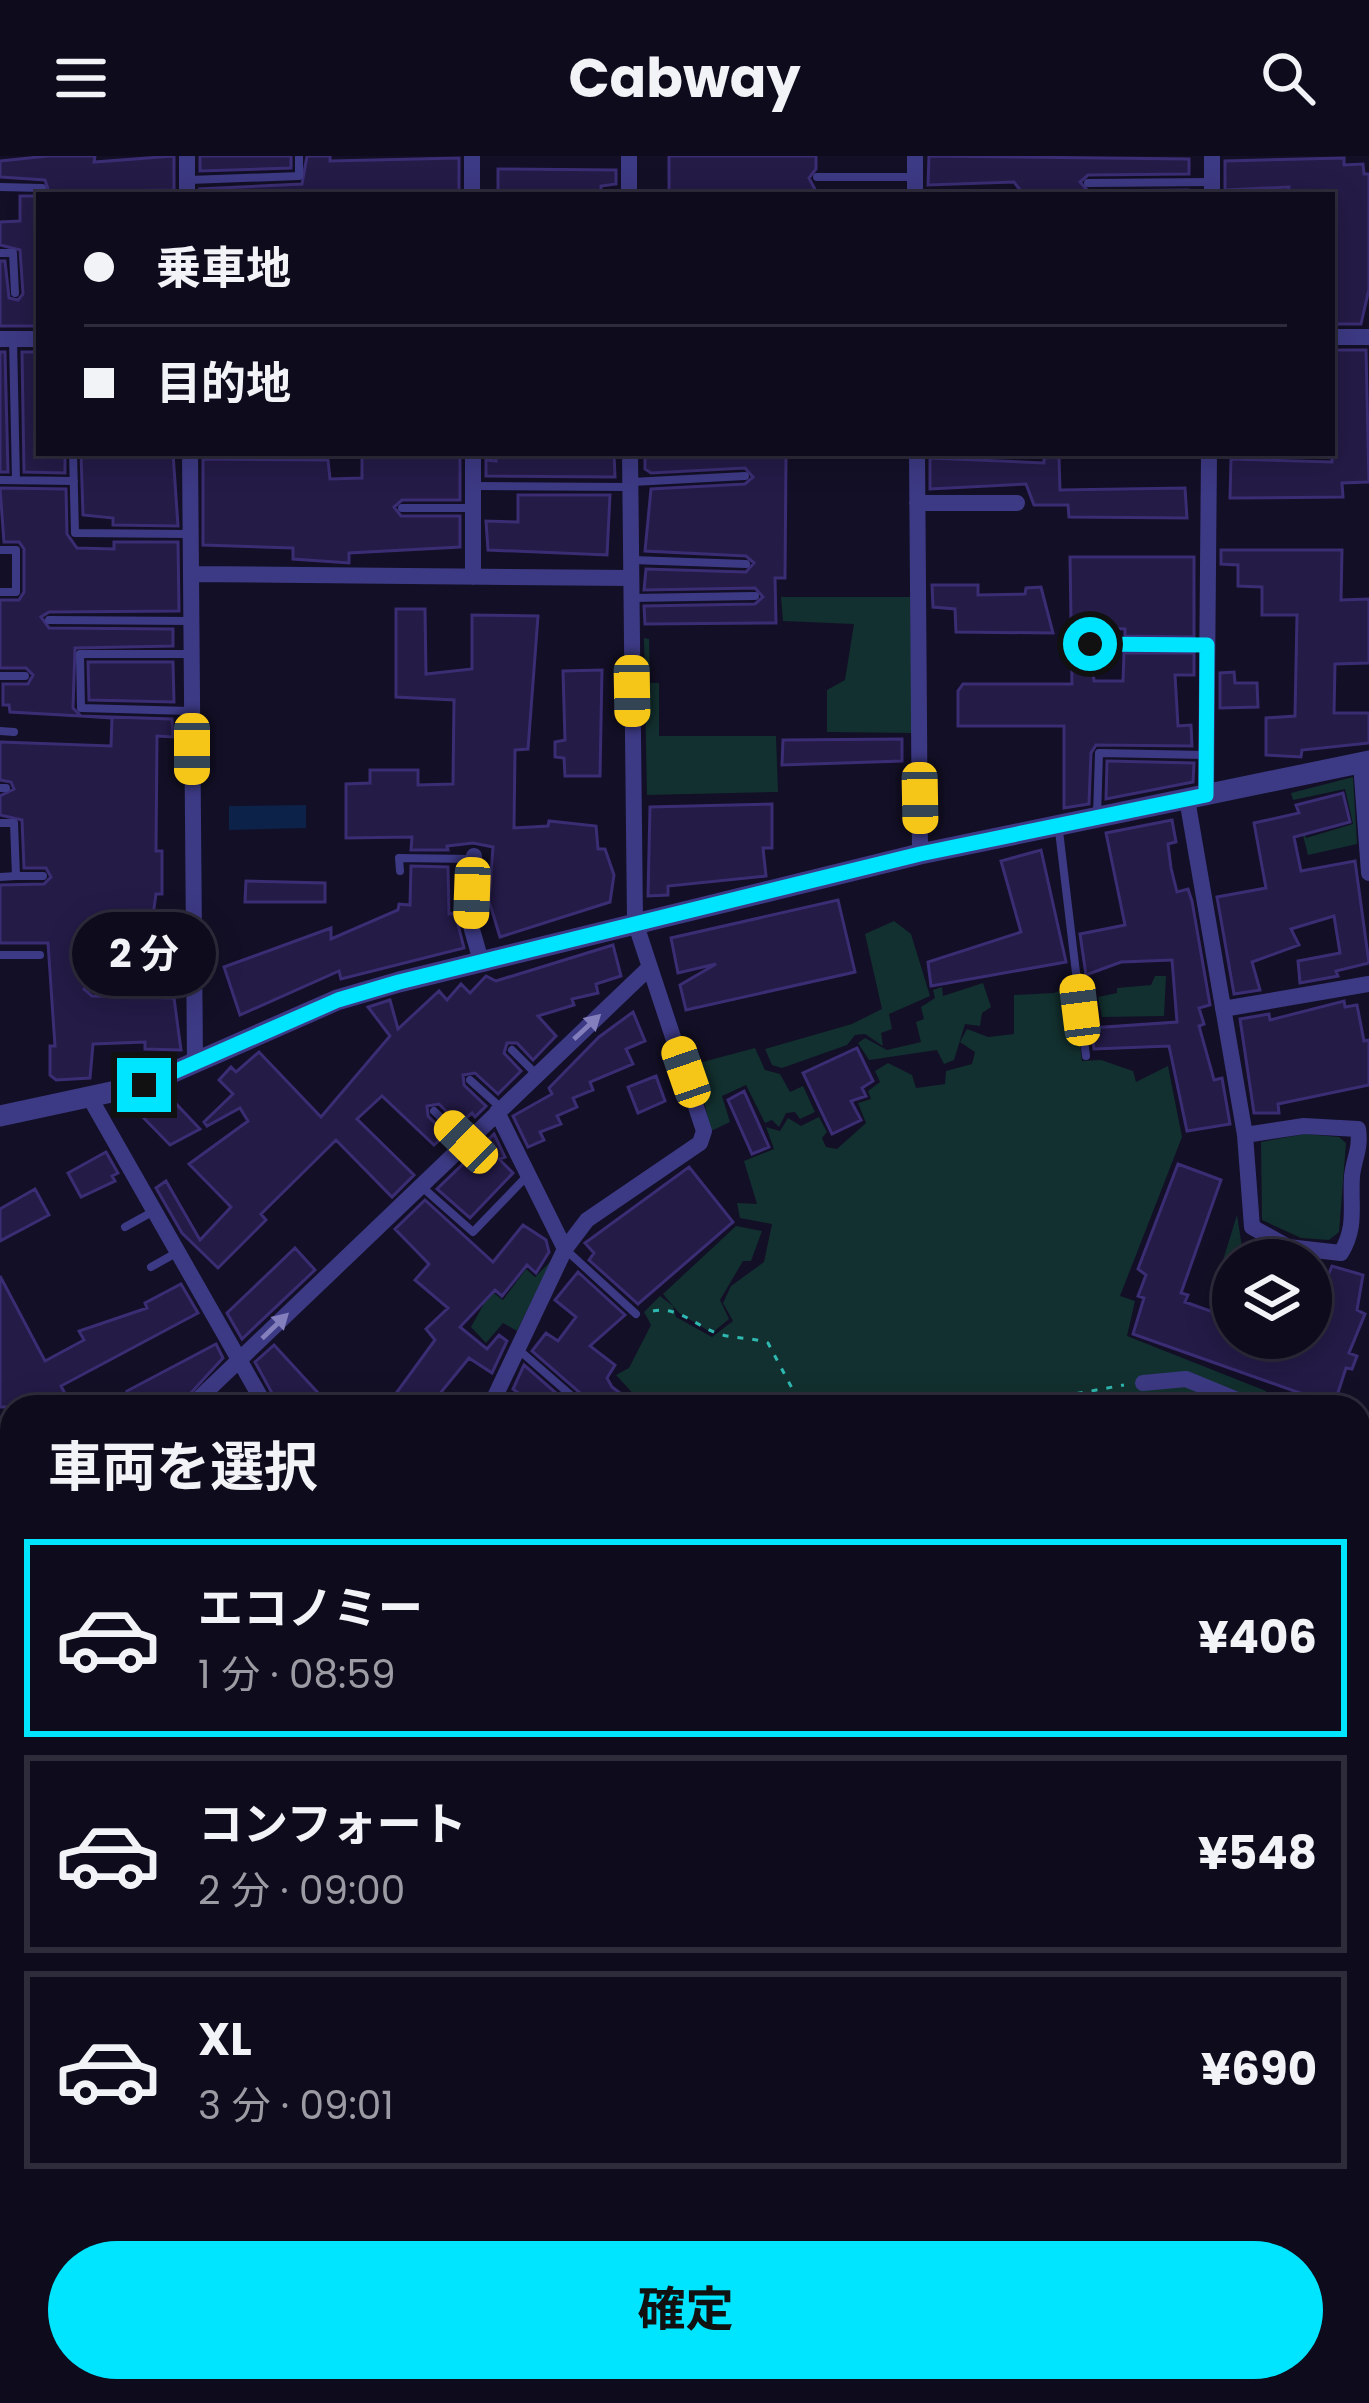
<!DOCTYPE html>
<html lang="ja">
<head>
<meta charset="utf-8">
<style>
	:root { --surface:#0e0b1c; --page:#1c1929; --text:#f1f3f6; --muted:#9b9ba3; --line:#2e2b3b; --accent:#00e5ff }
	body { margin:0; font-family:Poppins,"Noto Sans JP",sans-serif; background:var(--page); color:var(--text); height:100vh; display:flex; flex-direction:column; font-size:45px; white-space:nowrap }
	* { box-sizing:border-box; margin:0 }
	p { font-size:39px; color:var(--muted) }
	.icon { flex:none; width:66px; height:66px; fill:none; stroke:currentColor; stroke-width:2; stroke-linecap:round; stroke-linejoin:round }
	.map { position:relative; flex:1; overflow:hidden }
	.panel { position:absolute; left:0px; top:1239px; width:1371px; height:1008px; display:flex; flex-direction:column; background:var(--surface); border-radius:36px 36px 0 0; box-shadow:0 6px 30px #0003,0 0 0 3px var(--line) }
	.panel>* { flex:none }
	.hud { position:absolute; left:36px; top:36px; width:1299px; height:264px; border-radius:0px; box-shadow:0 6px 30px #0003,0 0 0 3px var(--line); display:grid; align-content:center; height:264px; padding:0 48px; background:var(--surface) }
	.tools { position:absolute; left:1212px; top:1083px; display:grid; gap:24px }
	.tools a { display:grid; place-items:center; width:120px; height:120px; border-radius:50%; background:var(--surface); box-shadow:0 6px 30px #0003,0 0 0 3px var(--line); font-size:60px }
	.end { position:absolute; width:54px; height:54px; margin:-27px; border:15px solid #00e5ff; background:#111; box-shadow:0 0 0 6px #111 }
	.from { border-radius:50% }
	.bubble { position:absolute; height:84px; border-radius:42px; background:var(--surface); box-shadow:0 6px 30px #0003,0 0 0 3px var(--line); font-size:39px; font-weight:700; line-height:84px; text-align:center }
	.car { position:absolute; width:36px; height:72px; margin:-36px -18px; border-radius:15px; box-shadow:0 0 9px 3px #0007; background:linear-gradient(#f5c518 24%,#345 0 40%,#f5c518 0 76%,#345 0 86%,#f5c518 0) }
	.hud b { display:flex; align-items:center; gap:42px; height:114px; font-size:45px }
	.hud b+b { border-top:3px solid var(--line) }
	.hud i { width:30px; height:30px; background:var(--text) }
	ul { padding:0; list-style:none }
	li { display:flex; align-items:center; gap:36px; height:198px; margin:0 24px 18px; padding:0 24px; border:6px solid var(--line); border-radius:0px }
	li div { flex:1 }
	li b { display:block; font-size:45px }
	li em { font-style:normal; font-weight:700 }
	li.current { border-color:var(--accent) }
	li>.icon { width:108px; height:108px; stroke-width:1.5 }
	h2 { padding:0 48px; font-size:54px; line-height:144px }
	.cta { display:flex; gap:24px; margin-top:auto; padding:24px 48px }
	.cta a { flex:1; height:138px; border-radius:72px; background:var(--accent); color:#111; font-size:48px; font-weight:700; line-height:138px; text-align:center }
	header { display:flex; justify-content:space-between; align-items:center; height:156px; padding:0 48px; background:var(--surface); font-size:54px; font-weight:700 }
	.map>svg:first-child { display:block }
	.green { fill:#12302f }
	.water { fill:#0c2248 }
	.building { fill:#241b47; stroke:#3b2d73; stroke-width:3 }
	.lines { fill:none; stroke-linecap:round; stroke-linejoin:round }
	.path { stroke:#2fb8b0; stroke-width:3; stroke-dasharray:6 9; stroke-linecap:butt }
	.service { stroke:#3d3a85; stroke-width:8 }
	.minor { stroke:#3d3a85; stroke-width:16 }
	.tertiary { stroke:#3d3a85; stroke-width:21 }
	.secondary { stroke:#6f6bff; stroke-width:24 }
	.oneway { fill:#837fbc }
	.route { stroke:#00e5ff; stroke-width:15 }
</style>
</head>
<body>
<header><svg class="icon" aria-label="menu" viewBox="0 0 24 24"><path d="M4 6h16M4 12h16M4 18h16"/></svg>Cabway<svg class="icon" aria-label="search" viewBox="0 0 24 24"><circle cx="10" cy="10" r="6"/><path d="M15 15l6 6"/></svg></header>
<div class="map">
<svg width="1369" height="2247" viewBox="0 0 1369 2247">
	<rect width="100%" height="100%" fill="#130f26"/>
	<path class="green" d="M 781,441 L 910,441 L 913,577 L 827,576 L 827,534 L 845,524 L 854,468 L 783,465 Z
		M 644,482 L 649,483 L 650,527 L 659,527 L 659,580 L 776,580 L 778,636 L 647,639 Z
		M 1353,621 L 1357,688 L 1308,699 L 1300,668 L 1306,682 L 1353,668 L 1345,633 L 1293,644 L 1291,637 Z
		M 894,765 L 911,778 L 930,840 L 889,858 L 892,873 L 881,877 L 883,890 L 865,878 L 855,879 L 847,889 L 782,912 L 772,909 L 765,893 L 852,868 L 882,853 L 865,778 Z
		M 1155,820 L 1166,820 L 1164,860 L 1102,861 L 1098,841 L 1117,837 L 1117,832 L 1151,829 Z
		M 983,827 L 991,851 L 982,857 L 980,870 L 965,868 L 954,904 L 944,908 L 937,894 L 869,904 L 858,887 L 865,882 L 887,894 L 921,886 L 916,866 L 924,863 L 921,851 L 935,842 L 933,834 L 942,831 L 943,840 Z
		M 1072,830 L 1082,905 L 1101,904 L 1133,915 L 1136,926 L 1168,910 L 1182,981 L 1120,1140 L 1135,1145 L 1127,1180 L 1266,1235 L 1264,1251 L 637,1251 L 639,1244 L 616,1219 L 629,1212 L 651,1169 L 644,1156 L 660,1140 L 673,1150 L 676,1161 L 712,1181 L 733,1165 L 723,1147 L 731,1130 L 764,1106 L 772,1068 L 740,1062 L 737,1047 L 757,1048 L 744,1005 L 774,993 L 766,971 L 780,975 L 788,962 L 801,970 L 819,961 L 827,976 L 822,982 L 826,991 L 837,993 L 866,967 L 858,947 L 871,943 L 868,935 L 880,926 L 875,915 L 888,907 L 912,919 L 916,932 L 945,928 L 946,915 L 972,908 L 975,896 L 960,886 L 967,873 L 988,881 L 1014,878 L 1014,839 L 1054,837 Z
		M 755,892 L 765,914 L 780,918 L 790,936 L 803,930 L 815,956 L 800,963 L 795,956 L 786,957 L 779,971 L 772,964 L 765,967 L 746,929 L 722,940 L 730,966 L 711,975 L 695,908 Z
		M 1305,978 L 1339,981 L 1346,987 L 1339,1076 L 1329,1084 L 1301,1082 L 1262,1064 L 1261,986 Z
		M 1237,1059 L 1242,1091 L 1274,1104 L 1233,1104 L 1233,1156 L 1211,1143 Z
		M 736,1070 L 762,1075 L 751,1105 L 743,1105 L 720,1144 L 729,1163 L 712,1177 L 679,1157 L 663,1138 Z
		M 551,1105 L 517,1175 L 503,1167 L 486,1187 L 471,1171 L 491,1135 L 503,1144 L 526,1113 L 535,1121 Z
		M 1369,1954 L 1369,2181 L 1361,2179 L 1359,2186 L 1359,1957 Z"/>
	<path class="water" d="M 306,649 L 306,672 L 229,674 L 229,650 Z"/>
	<path class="building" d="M 48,0 L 95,0 L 94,6 L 174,0 L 174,34 L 49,36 L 45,24 L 0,21 L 0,5 Z
		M 200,0 L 291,0 L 291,12 L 200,15 Z
		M 307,0 L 330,0 L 330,5 L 459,2 L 459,36 L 202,39 L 200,33 L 302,28 Z
		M 669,0 L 816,0 L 816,13 L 809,22 L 818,39 L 669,39 Z
		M 929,0 L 1189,3 L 1189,18 L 1088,19 L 1080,26 L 1088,35 L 1188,34 L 1187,39 L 1024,39 L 1014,26 L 928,29 Z
		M 1344,2 L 1344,9 L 1363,8 L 1364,18 L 1369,18 L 1369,133 L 1361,168 L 1332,168 L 1332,39 L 1287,39 L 1289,31 L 1225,34 L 1225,5 Z
		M 498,13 L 616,14 L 616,28 L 601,30 L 601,39 L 498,39 Z
		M 20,40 L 39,40 L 39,170 L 0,170 L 0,105 L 5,105 L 9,142 L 18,144 L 23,138 L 20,94 L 0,89 L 0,66 L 20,65 Z
		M 1332,194 L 1366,194 L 1369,326 L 1342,327 L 1343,341 L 1230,342 L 1231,303 L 1332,306 Z
		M 0,196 L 5,196 L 8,316 L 0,316 Z
		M 22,196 L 39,196 L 39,297 L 65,297 L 65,317 L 24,316 Z
		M 81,297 L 173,297 L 178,370 L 113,369 L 113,362 L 83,359 Z
		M 362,297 L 460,297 L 460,344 L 402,344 L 394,351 L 401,360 L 460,360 L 460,391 L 349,397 L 349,407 L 293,403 L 293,392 L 203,389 L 203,303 L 328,304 L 330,323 L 362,322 Z
		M 496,297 L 614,297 L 615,321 L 486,320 L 486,304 L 496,305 Z
		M 645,297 L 786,301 L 785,422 L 775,422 L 776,467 L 645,468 L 644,450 L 755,448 L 763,441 L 755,432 L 644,434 L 646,413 L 746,416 L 754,407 L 746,400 L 645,395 L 651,333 L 745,328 L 753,321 L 745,312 L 651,317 L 645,313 Z
		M 1059,301 L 1060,334 L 1185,332 L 1187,362 L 1069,361 L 1068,349 L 1034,349 L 1026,328 L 930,333 L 930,302 L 1044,307 L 1044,302 Z
		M 0,332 L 66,333 L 67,378 L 77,392 L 114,393 L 114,386 L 178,386 L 179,455 L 49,456 L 41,461 L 49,472 L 173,473 L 173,490 L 75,492 L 73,552 L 81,560 L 10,556 L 9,549 L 3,549 L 3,528 L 28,528 L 33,519 L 26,512 L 0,512 L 0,444 L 19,444 L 24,436 L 24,393 L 19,386 L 4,386 Z
		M 518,339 L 610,339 L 607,399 L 488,394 L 486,365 L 518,366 Z
		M 1221,394 L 1342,394 L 1341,444 L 1369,443 L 1369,507 L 1335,508 L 1334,557 L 1369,557 L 1369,587 L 1302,594 L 1301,601 L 1266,599 L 1266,562 L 1295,560 L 1297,459 L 1262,459 L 1262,431 L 1238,430 L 1238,409 L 1221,408 Z
		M 1070,401 L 1194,401 L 1194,481 L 1125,480 L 1125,473 L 1087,471 L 1082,489 L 1091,496 L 1094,525 L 1123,525 L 1124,497 L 1194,497 L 1194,519 L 1175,519 L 1178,570 L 1191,569 L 1192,590 L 1096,589 L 1091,597 L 1089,648 L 1064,652 L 1064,570 L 958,570 L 958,535 L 963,528 L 1072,528 Z
		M 932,429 L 978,429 L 978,439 L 1025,438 L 1026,432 L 1041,431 L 1053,477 L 956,476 L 955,453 L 933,451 Z
		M 396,453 L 425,453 L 426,518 L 472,513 L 472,459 L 538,460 L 528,593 L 515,594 L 514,672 L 548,670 L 549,665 L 596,670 L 598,693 L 605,693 L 614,719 L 610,746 L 500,781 L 489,745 L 493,691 L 473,687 L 447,690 L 448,694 L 411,694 L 412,681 L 346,682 L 346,628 L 370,627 L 370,614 L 418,614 L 418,629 L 453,628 L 454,544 L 396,541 Z
		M 88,506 L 173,506 L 174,546 L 89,544 Z
		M 602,514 L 600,620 L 565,620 L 564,602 L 555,601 L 555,586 L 565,584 L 563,515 Z
		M 1234,516 L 1235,527 L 1257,527 L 1258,551 L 1220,552 L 1220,517 Z
		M 81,560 L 172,563 L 173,581 L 157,580 L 156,695 L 162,695 L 162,738 L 156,738 L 153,759 L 152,806 L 179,806 L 179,824 L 92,824 L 84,833 L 92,840 L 174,842 L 181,894 L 145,893 L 145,886 L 93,888 L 90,922 L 56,924 L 50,919 L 50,890 L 55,890 L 48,787 L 0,787 L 0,729 L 44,728 L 51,721 L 46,712 L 24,712 L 22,664 L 0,659 L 0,640 L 14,633 L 11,626 L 0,624 L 0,586 L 111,590 L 112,562 Z
		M 902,583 L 902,605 L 782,609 L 783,584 Z
		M 1107,605 L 1194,607 L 1193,626 L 1106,643 Z
		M 1343,637 L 1350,666 L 1294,681 L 1301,715 L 1355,705 L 1369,807 L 1336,815 L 1338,820 L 1300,827 L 1298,805 L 1340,797 L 1334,760 L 1291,773 L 1299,789 L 1252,806 L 1260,834 L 1234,838 L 1217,741 L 1266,732 L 1254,667 L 1299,657 L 1296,649 Z
		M 772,648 L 772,692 L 763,692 L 766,720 L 668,730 L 668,739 L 648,740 L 650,651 Z
		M 1172,664 L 1176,686 L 1168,688 L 1171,712 L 1177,736 L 1188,733 L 1192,745 L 1210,849 L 1199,852 L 1204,868 L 1199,870 L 1214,924 L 1222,922 L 1230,968 L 1187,975 L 1169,890 L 1094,893 L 1091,872 L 1177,866 L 1172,804 L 1121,806 L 1086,819 L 1080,778 L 1125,769 L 1106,677 Z
		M 1041,694 L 1066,806 L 931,830 L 928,806 L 1021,776 L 1001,705 Z
		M 411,710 L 448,711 L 449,758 L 455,757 L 464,792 L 341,823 L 339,815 L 240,859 L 224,811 L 331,772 L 331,783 L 398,754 L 399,748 L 410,749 Z
		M 246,725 L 325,727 L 325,746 L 245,746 Z
		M 838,744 L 855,816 L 686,854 L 680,829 L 716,808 L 678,817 L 671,782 Z
		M 613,789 L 621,820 L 596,828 L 598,837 L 572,843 L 574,849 L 538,860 L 556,880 L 533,904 L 517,887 L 507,887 L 504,897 L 521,915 L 498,938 L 475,917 L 463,919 L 464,929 L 486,950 L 475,961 L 472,957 L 459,968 L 439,948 L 427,950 L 428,960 L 446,978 L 434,989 L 382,940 L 357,963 L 414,1019 L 392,1041 L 336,984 L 261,1058 L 266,1064 L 218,1112 L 182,1077 L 156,1032 L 166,1025 L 200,1084 L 231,1051 L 189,1008 L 248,965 L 240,952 L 207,970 L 204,966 L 233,938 L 219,924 L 231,911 L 236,916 L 259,896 L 321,961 L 390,880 L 368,851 L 390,844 L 398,873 L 439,835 L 447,844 L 461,828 L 470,837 L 486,820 L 496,825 Z
		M 1344,845 L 1345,851 L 1357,849 L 1364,885 L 1369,884 L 1369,929 L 1278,948 L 1279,957 L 1254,957 L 1240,863 L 1269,858 L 1270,864 Z
		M 633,856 L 645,885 L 626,893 L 633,908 L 590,926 L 593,934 L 573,942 L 577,951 L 557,960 L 561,968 L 540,976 L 544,984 L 528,991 L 513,960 L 552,938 L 549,932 L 599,881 Z
		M 857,892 L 873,925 L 862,932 L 866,940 L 851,945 L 861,964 L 832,978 L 803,917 Z
		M 656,920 L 665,945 L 638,957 L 628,931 Z
		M 744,935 L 769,991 L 752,998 L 728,944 Z
		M 165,936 L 200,973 L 170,989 L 134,952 Z
		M 494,978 L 505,1001 L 499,1003 L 513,1017 L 470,1062 L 437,1033 Z
		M 106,996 L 118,1017 L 112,1020 L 115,1025 L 81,1041 L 68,1017 Z
		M 1178,1008 L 1221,1024 L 1181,1137 L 1188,1139 L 1185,1146 L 1233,1163 L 1233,1182 L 1285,1182 L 1310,1190 L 1324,1141 L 1320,1139 L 1332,1110 L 1363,1119 L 1357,1154 L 1365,1158 L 1349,1197 L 1357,1200 L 1352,1213 L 1346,1212 L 1334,1249 L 1133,1178 L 1144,1142 L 1138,1140 L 1146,1119 L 1138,1113 Z
		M 689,1011 L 733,1066 L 638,1148 L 589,1104 L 594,1097 L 585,1087 Z
		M 35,1033 L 49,1059 L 0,1085 L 0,1053 Z
		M 425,1044 L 493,1106 L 523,1069 L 546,1084 L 549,1096 L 536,1117 L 527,1109 L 502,1140 L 495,1134 L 460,1171 L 487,1193 L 499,1179 L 507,1185 L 492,1217 L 469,1202 L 429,1251 L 386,1251 L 435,1184 L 426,1173 L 448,1152 L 415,1124 L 429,1108 L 395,1073 Z
		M 295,1092 L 315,1114 L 242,1183 L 227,1157 Z
		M 578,1116 L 625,1159 L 590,1190 L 615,1209 L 607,1222 L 612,1231 L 639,1251 L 589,1251 L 586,1242 L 532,1195 L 546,1177 L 558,1185 L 576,1161 L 555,1144 Z
		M 0,1120 L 45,1205 L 84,1184 L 79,1175 L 147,1152 L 145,1147 L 181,1128 L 198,1157 L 61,1230 L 72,1251 L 0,1251 Z
		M 216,1188 L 223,1202 L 178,1251 L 136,1251 L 127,1235 Z
		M 274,1189 L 319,1238 L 326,1251 L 279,1250 L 255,1206 Z
		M 524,1209 L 572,1251 L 536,1251 L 513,1233 Z"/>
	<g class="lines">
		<path class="path" d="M 653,1155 C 678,1150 696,1170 719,1178 C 735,1183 751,1181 768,1187 L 802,1251
			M 1003,1251 L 1124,1229"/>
		<path class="service" d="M 817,21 L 914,21
			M 189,24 L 299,20 L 299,0
			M 1088,27 L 1212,26
			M 0,31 L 42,32
			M 0,97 L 13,97 L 15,137
			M 13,183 L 16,324
			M 73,297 L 75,377 L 189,378
			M 0,324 L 74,325
			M 632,326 L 745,320
			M 474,330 L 627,331
			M 402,352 L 471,352
			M 0,394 L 16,394 L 16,436 L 0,436
			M 632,404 L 746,408
			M 632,442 L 755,440
			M 49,464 L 190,465
			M 1090,488 L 1207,489
			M 190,498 L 80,498 L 81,552 L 190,555
			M 0,520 L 25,520
			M 0,575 L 14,576
			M 0,632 L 6,632
			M 1097,660 L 1099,597 L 1206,599
			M 0,667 L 14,667 L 16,720 L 0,721
			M 1059,675 L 1086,900
			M 400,715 L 399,702 L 472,703
			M 16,720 L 43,720
			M 0,799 L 40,799
			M 92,832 L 193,834
			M 512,894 L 536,918
			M 470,924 L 500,951
			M 434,955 L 466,986
			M 422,1031 L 473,1076 L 528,1019
			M 125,1071 L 154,1055
			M 566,1094 L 636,1158
			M 151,1111 L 176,1097
			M 519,1194 L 581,1248
			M 0,1287 L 12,1280
			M 0,1297 L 12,1321
			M 0,1959 L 12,1984
			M 1228,2247 L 1230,2235"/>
		<path class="minor" d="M 187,0 L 187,39
			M 472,0 L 472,39
			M 629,0 L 629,39
			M 915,0 L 915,39
			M 1212,39 L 1212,0
			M 1332,181 L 1369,181
			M 0,183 L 39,183
			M 190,297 L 195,908
			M 917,297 L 920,698
			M 917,347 L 1017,347
			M 191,418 L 631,422
			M 473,421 L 473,297
			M 1361,607 L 1369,717
			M 1206,639 L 1209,297
			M 1187,643 L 1245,979 L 1252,1071 L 1288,1091 L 1341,1097 C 1357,1070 1350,1051 1352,1020 C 1354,1002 1361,993 1358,973 L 1304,970 L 1245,979
			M 474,700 L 471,770 L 481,805
			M 1223,853 L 1369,828
			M 90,942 L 266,1251
			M 497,956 L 565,1093
			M 1143,1227 L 1186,1223 L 1254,1251
			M 190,1251 L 650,811
			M 490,1251 L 565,1093 L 587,1064 L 700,987 L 704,975 L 635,766 L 630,297
			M 1359,1288 L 1369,1290
			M 0,1432 L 12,1420
			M 0,1461 L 12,1485
			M 1359,1819 L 1369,1818
			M 0,2072 L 12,2066
			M 138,2235 L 166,2247
			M 53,2247 L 54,2235
			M 297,2247 L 303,2235
			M 549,2247 L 554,2235
			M 1024,2247 L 1028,2235"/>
		<path class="tertiary" d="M 0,960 L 144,929 L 337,844 L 399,826 L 920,698 L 1369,605"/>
		<path class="secondary" d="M 0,1729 L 12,1740
			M 628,2235 L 653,2247"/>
	</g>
	<defs><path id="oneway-solid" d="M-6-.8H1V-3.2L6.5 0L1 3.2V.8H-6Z" transform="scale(3)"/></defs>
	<g class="oneway">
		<use href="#oneway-solid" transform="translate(587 871) rotate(-43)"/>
		<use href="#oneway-solid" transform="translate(275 1170) rotate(-44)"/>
	</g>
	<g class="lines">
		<path class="route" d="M 144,929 L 338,844 L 399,826 L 920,698 L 1206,639 L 1207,489 L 1090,488"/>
	</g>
</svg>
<div class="tools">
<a><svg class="icon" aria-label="layers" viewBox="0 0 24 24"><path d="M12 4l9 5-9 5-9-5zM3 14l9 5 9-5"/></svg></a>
</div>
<i class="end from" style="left:1090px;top:488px"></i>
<i class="end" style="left:144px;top:929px"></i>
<div class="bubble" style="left:72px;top:756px;width:144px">2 分</div>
<i class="car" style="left:632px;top:535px;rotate:179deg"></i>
<i class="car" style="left:192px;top:593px;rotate:180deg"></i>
<i class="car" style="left:920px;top:642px;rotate:179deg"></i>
<i class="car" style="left:472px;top:737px;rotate:182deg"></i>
<i class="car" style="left:1080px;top:854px;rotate:353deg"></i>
<i class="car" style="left:686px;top:916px;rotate:341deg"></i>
<i class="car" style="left:466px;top:986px;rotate:314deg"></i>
<div class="hud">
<b><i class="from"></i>乗車地</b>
<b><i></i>目的地</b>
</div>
<section class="panel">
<h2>車両を選択</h2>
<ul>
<li class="current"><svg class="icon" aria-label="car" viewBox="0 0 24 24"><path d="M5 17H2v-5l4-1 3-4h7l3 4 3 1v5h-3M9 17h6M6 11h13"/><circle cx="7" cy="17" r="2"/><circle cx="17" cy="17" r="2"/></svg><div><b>エコノミー</b><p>1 分 · 08:59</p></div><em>¥406</em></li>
<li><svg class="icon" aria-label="car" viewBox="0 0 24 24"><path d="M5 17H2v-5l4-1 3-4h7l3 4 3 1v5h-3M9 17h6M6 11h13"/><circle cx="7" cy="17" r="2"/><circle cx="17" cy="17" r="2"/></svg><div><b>コンフォート</b><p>2 分 · 09:00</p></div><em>¥548</em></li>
<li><svg class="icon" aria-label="car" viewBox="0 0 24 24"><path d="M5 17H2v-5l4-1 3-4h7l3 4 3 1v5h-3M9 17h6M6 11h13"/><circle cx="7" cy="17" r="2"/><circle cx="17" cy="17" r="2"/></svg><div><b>XL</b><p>3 分 · 09:01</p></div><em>¥690</em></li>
</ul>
<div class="cta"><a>確定</a></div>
</section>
</div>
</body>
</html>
